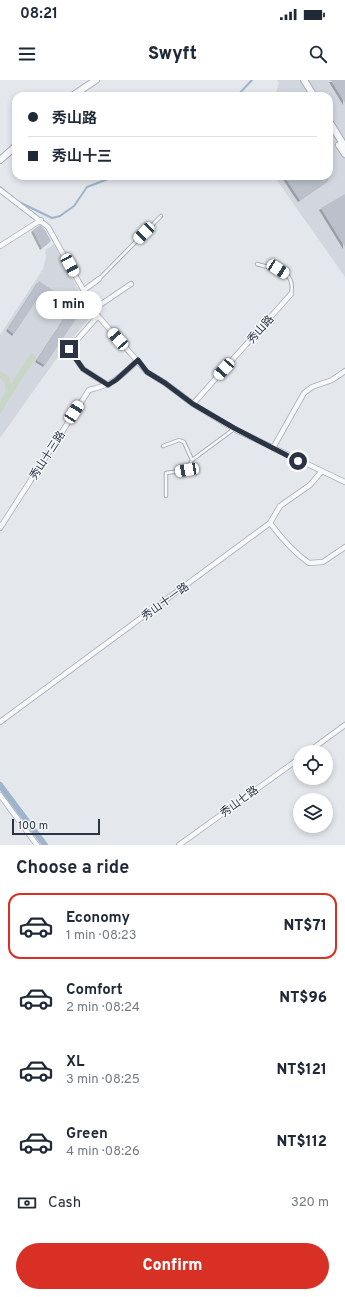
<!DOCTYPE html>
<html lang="en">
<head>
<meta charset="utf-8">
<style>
	:root { --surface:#fff; --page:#f6f6f7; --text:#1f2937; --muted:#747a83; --line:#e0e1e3; --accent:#d93025 }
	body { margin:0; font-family:Overpass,"Noto Sans TC",sans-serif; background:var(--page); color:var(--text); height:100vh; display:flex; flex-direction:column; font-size:15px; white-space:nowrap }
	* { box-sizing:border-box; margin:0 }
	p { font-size:13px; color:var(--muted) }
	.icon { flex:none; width:22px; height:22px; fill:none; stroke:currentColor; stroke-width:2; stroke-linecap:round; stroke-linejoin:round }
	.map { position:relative; height:765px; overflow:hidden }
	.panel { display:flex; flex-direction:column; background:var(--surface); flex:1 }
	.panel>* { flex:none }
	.hud { position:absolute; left:12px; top:12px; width:321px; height:88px; border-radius:12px; box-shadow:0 2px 6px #0003; display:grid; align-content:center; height:88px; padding:0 16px; background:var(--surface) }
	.tools { position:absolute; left:293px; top:665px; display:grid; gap:8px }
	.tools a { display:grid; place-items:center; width:40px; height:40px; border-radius:50%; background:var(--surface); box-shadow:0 2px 6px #0003; font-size:20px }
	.scale { position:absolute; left:12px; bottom:10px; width:88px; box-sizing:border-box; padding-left:4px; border:2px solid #2b3445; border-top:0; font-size:11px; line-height:14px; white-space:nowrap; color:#2b3445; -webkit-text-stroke:3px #f4f6f9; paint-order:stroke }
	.end { position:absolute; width:18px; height:18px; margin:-9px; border:5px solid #2b3445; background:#fff; box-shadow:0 0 0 2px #fff }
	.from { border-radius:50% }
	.bubble { position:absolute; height:28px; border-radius:14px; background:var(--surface); box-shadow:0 2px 6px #0003; font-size:13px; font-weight:800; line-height:28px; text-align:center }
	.car { position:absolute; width:12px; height:24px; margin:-12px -6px; border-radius:5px; box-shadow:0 0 3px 1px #0007; background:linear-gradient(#fff 24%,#345 0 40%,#fff 0 76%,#345 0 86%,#fff 0) }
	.hud b { display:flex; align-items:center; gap:14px; height:38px; font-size:15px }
	.hud b+b { border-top:1px solid var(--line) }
	.hud i { width:10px; height:10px; background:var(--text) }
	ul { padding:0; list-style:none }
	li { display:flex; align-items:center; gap:12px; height:66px; margin:0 8px 6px; padding:0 8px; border:2px solid transparent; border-radius:12px }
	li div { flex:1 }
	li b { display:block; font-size:15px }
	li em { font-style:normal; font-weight:800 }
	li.selected { border-color:var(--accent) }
	li>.icon { width:36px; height:36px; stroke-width:1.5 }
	h2 { padding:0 16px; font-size:18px; line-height:48px }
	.pay { display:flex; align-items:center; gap:10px; height:44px; padding:0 16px; font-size:15px }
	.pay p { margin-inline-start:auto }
	.primary-button { display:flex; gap:8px; margin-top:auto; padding:8px 16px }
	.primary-button a { flex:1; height:46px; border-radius:24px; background:var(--accent); color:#fff; font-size:16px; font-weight:800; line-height:46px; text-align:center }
	.status { display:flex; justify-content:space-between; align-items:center; height:28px; padding:0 20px; background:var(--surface); direction:ltr }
	.status svg { height:11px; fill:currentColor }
	header { display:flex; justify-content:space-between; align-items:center; height:52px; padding:0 16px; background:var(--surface); font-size:18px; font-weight:800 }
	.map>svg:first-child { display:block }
	.built { fill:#d2d6de }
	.park { fill:#c9d6c5 }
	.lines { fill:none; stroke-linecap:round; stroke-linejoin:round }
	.stream { stroke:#9fb4cc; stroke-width:2 }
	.canal { stroke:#9fb4cc; stroke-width:6 }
	.building { fill:#bbc0ca; filter:url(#shadow) }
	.service-casing { stroke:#a9aeb7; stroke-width:4.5 }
	.minor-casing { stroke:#a9aeb7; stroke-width:6 }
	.tertiary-casing { stroke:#a9aeb7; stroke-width:8 }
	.service { stroke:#f7f8fa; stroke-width:2.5 }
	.minor { stroke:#f7f8fa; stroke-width:4.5 }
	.tertiary { stroke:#f7f8fa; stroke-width:6 }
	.route { stroke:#2b3445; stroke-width:5 }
	.labels { text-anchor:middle; stroke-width:3; stroke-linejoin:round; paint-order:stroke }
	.street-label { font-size:11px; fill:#2b3445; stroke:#f4f6f9 }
</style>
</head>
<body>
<div class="status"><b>08:21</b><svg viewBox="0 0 49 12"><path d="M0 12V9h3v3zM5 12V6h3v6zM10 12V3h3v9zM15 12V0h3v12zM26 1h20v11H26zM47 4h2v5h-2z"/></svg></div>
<header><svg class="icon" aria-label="menu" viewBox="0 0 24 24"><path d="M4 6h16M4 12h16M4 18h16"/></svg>Swyft<svg class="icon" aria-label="search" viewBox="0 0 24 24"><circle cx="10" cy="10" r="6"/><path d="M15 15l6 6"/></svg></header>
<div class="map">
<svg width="345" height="765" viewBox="0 0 345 765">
	<defs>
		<filter id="shadow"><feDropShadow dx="-2" dy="2" stdDeviation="0" flood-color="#0004"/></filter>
	</defs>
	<rect width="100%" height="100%" fill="#e4e7ec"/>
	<path class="built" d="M 277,0 L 345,0 L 345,197 L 274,96 L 329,96 L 329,16 L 275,16 L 279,3 Z
		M 54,164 L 92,235 L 64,268 L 0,358 L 0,255 L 43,189 L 46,177 L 45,170 Z"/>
	<path class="park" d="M 31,273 L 36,277 L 0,334 L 0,322 L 6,312 L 4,302 L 0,298 L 0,291 L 9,297 L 11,304 Z"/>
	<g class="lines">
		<path class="stream" d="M 237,16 L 252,0
			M 0,107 L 17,121 L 52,138 L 60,136 L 74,126 L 87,107 L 116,96"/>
		<path class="canal" d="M 0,705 L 45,765"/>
	</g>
	<path class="building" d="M 331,0 L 345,0 L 345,23 Z
		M 284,96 L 326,96 L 329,100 L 300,120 Z
		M 345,114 L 345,167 L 321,128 Z
		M 40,145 L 45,150 L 51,161 L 42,168 L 33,150 Z
		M 39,201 L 82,230 L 45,285 L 37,280 L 68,233 L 40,215 L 14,254 L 8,249 Z"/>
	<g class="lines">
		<g class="service-casing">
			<path id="service" d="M 257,184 C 275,190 296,189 291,214
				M 99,199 L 161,136
				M 163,366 L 179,360 L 184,362 L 192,380
				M 166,416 L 166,393 L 187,390 L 192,380 L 234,349"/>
		</g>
		<g class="minor-casing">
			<path id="minor" d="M 0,110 L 48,147 L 98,236 L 147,292 L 165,303 L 193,324 L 234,349 L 345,402
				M 0,166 L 41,140
				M 84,210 L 99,199
				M 94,229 L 131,204
				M 98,236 L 69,269 L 83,289 L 108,305
				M 193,324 L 291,214
				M 273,368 L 304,313 L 312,307 L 332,300 L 345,291
				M 270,443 C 282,459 293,472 309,483 L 323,482 L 345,467
				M 0,448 L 89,310 C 114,304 119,298 137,281
				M 0,642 L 270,443 L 280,426 L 310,405 L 322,391
				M 308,672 L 345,645
				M 0,715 L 37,765
				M 179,765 L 300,678"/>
		</g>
		<g class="tertiary-casing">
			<path id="tertiary" d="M 304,0 L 314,16
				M 72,16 L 96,0
				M 329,41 L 345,67
				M 339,65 L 345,74
				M 0,80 L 16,66"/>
		</g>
		<use href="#service" class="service"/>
		<use href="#minor" class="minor"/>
		<use href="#tertiary" class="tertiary"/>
	</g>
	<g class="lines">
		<path class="route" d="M 69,269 L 83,289 L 108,305 L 116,300 L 138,280 L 147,292 L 165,303 L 193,324 L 234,348 L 298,381"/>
	</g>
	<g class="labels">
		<g class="street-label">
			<text transform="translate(260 249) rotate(-48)" y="4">秀山路</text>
			<text transform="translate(47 375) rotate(-57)" y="4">秀山十三路</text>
			<text transform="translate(165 521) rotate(-36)" y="4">秀山十一路</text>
			<text transform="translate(239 721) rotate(-36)" y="4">秀山七路</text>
		</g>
	</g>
</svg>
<div class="tools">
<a><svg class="icon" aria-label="locate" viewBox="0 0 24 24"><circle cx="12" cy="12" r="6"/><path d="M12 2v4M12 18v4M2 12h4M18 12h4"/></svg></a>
<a><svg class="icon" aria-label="layers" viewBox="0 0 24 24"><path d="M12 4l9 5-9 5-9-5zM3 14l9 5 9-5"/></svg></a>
</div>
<div class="scale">100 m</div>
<i class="end from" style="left:298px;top:381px"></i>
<i class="end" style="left:69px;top:269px"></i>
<div class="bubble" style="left:36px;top:211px;width:66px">1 min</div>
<i class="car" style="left:144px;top:153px;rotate:224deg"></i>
<i class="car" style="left:70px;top:185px;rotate:151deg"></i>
<i class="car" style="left:278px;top:189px;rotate:123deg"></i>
<i class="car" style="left:118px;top:259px;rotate:319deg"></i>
<i class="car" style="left:224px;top:289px;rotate:222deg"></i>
<i class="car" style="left:74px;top:332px;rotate:33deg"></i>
<i class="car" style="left:187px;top:390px;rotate:260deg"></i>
<div class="hud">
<b><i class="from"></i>秀山路</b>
<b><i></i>秀山十三</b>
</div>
</div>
<section class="panel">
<h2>Choose a ride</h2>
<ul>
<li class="selected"><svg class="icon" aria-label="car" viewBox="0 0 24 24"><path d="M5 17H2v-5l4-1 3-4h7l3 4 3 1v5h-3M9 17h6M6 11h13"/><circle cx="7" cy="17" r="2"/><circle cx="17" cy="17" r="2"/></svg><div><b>Economy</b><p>1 min · 08:23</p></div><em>NT$71</em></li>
<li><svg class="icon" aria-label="car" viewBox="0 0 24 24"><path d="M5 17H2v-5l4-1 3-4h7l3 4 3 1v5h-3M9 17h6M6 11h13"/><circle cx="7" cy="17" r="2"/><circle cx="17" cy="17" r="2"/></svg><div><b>Comfort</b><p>2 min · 08:24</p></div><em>NT$96</em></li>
<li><svg class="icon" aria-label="car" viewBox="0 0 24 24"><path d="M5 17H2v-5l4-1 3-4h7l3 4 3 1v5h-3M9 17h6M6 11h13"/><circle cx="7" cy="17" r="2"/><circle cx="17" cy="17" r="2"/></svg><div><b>XL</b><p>3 min · 08:25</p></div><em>NT$121</em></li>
<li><svg class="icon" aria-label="car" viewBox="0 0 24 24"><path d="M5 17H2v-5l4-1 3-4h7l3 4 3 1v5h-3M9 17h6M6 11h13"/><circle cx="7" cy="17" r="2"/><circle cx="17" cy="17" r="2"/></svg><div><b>Green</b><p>4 min · 08:26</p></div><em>NT$112</em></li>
</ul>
<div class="pay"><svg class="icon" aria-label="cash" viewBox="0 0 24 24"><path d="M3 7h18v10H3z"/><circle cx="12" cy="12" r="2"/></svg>Cash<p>320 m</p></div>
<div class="primary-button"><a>Confirm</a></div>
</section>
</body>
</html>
